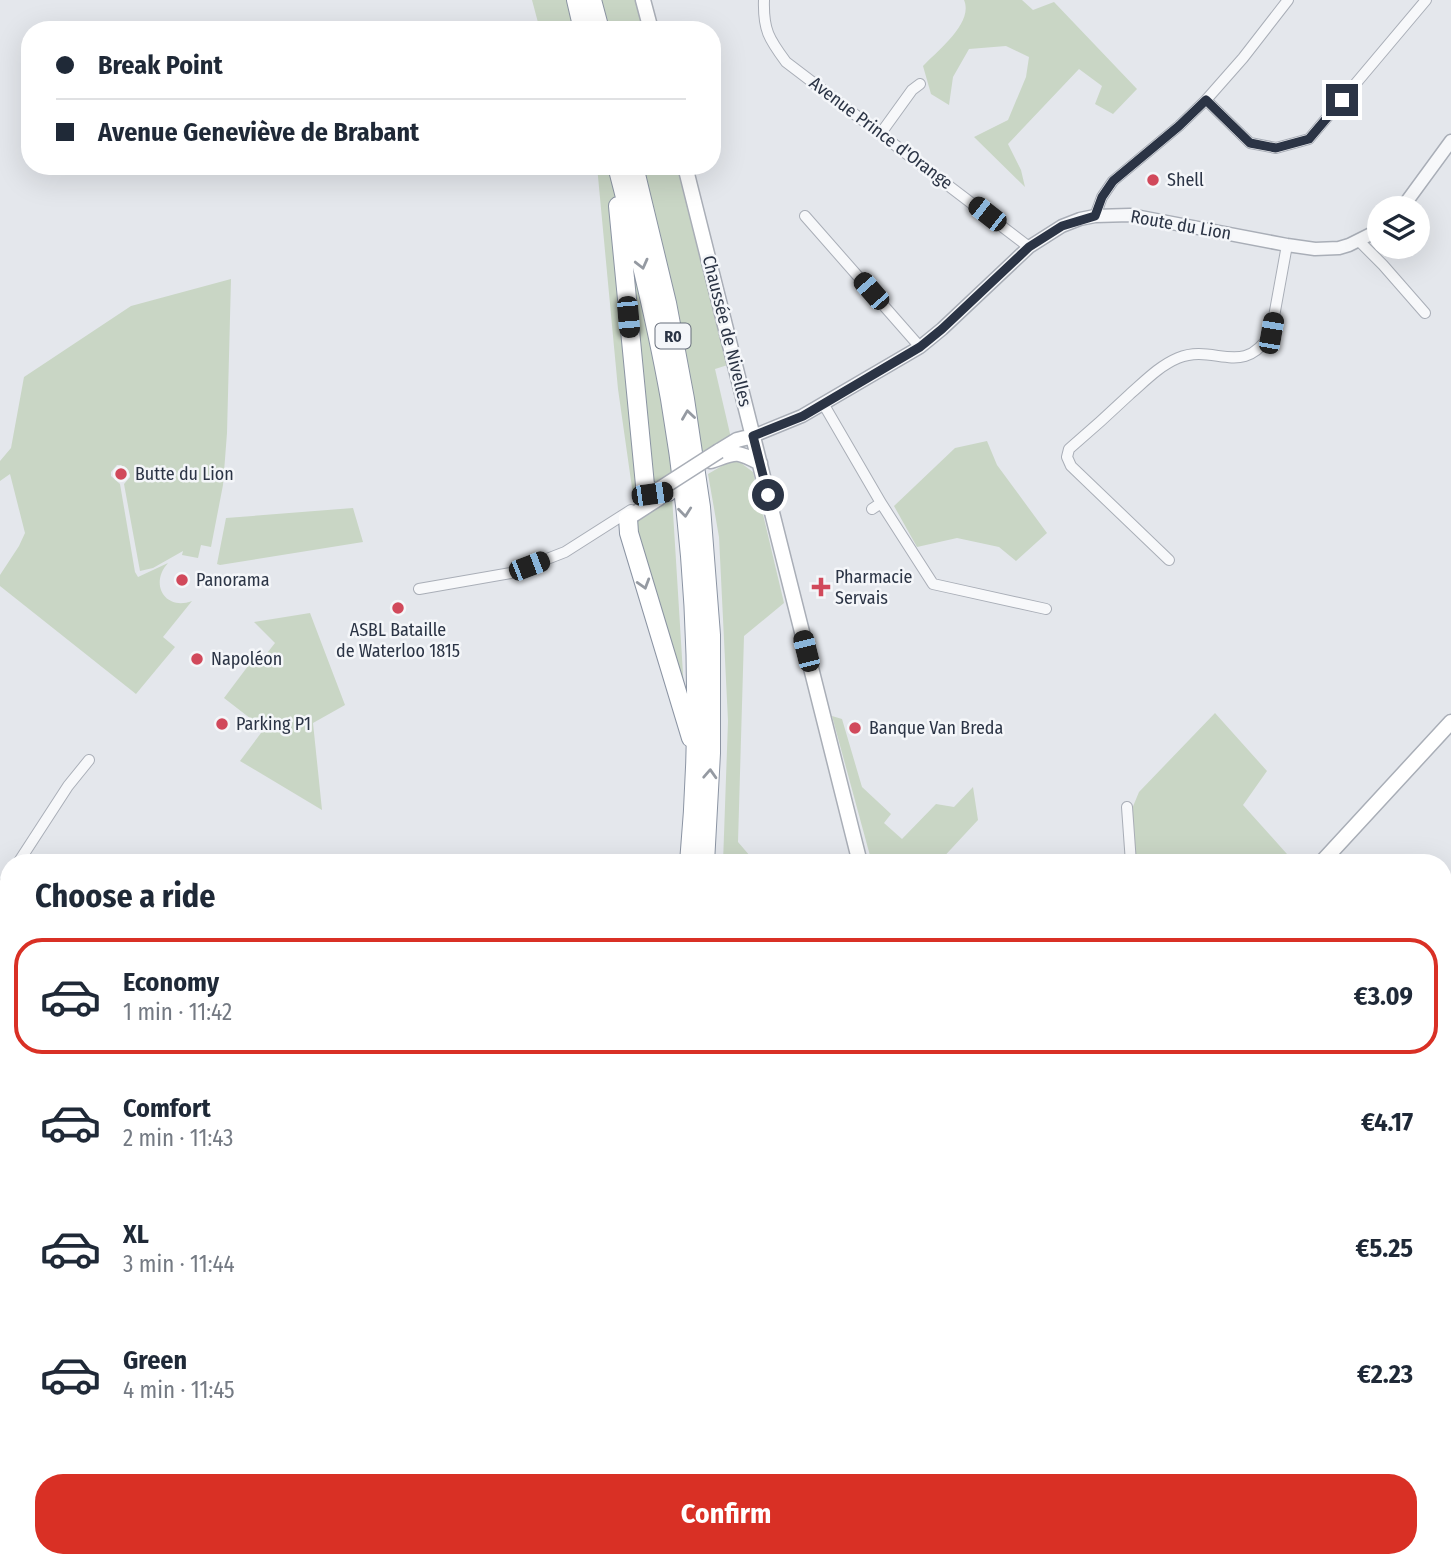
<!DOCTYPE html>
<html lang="en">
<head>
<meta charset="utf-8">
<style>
	:root { --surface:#fff; --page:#f6f6f7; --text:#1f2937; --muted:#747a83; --line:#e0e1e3; --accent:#d93025 }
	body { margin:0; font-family:"Fira Sans Condensed",sans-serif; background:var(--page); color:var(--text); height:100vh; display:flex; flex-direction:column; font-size:26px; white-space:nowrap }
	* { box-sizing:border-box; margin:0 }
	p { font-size:23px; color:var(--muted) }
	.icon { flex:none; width:38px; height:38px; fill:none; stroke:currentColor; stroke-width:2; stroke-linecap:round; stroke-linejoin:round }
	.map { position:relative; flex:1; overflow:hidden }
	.sheet { position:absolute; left:0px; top:854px; width:1452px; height:714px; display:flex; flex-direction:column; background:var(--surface); border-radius:28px 28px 0 0; box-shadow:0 7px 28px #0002 }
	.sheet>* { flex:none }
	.banner { position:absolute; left:21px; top:21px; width:700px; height:154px; border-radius:28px; box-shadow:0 7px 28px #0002; display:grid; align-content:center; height:154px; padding:0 35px; background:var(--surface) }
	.buttons { position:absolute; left:1367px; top:196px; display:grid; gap:14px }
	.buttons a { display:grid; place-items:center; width:63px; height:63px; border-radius:50%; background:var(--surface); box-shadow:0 7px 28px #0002; font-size:35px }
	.end { position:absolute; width:32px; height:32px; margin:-16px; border:9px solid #2b3445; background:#fff; box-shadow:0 0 0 4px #fff }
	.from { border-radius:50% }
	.car { position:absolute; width:21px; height:42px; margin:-21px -10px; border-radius:9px; box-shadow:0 0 5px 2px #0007; background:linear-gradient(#222 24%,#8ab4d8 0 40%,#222 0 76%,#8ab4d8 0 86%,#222 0) }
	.banner b { display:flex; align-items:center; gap:24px; height:66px; font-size:26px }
	.banner b+b { border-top:2px solid var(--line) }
	.banner i { width:18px; height:18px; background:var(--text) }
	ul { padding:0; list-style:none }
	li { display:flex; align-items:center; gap:21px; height:116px; margin:0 14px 10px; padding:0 21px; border:4px solid transparent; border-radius:28px }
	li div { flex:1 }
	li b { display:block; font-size:26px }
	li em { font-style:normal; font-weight:700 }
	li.selected { border-color:var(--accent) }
	li>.icon { width:63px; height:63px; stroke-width:1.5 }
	h2 { padding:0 35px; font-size:32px; line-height:84px }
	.primary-button { display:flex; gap:14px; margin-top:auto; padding:14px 35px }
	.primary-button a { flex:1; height:80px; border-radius:28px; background:var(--accent); color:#fff; font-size:28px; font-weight:700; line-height:80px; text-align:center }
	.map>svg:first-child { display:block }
	.green { fill:#c9d6c5 }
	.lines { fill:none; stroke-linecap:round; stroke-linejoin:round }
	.minor-casing { stroke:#a9aeb7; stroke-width:12 }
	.tertiary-casing { stroke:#a9aeb7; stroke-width:15 }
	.secondary-casing { stroke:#a9aeb7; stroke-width:17 }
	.primary-casing { stroke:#a3abb8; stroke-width:18 }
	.motorway-casing { stroke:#8b94a3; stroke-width:20 }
	.minor { stroke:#f7f8fa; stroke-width:10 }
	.tertiary { stroke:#f7f8fa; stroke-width:12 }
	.secondary { stroke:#fff; stroke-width:14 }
	.primary { stroke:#fff; stroke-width:16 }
	.motorway { stroke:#fff; stroke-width:18 }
	.secondary-bridge-casing { stroke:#a9aeb7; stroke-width:17; stroke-linecap:butt }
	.secondary-bridge { stroke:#fff; stroke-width:14 }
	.oneway { stroke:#959aa2 }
	.route { stroke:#2b3445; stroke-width:9 }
	.poi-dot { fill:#d1495b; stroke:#f4f6f9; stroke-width:2.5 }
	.labels { text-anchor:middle; stroke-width:5; stroke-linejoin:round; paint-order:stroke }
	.shield { fill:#f4f6f9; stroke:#676e7b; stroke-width:2 }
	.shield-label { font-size:16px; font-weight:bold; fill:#2b3445 }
	.street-label { font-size:18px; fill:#2b3445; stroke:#f4f6f9 }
	.poi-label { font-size:18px; fill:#2b3445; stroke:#f4f6f9; text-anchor:start }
</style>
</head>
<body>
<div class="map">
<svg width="1451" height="1568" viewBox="0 0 1451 1568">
	<rect width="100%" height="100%" fill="#e4e7ec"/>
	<path class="green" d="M 532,0 L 641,0 L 649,30 L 540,30 Z
		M 964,0 L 1022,0 L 1033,10 L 1054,2 L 1137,89 L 1113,114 L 1095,104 L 1102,86 L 1079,69 L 1008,144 L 1021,170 L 1025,187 L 974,137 L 1008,120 L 1026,77 L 1029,57 L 1006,46 L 969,49 L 953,77 L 949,105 L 931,94 L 923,66 C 937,51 974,23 964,0 Z
		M 597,166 L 681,166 L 731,364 L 715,369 L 731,438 L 634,502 L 618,389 Z
		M 231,279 L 227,433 L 223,485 L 211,547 L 201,545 L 198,558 L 182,555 L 183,551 L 153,568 L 140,571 L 124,484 L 130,477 L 130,474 L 121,465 L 117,465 L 111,472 L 111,476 L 120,484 L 135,572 L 138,577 L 168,563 C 149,584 165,611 192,601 L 163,637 L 175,647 L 136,694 L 0,586 L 0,575 L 19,546 L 25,533 L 10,474 L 0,481 L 0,461 L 11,448 L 24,377 L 131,306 Z
		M 987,441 L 997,465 L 1047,533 L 1016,561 L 999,547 L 957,538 L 917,547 L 894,506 L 955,448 Z
		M 732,460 L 741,463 L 753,472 L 784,603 L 744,636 L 738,842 L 756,863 L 723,863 L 728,721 L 719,537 L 708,474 Z
		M 672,496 L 685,706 L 631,522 Z
		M 353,508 L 363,542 L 220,565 L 217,564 L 226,518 Z
		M 310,613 L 345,705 L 313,723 L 322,810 L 240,761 L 264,729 L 224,698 L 254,658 L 260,662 L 275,643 L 254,622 Z
		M 1215,713 L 1267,771 L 1243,805 L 1295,863 L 1135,863 L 1129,816 L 1139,792 Z
		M 832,716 L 842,719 L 862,787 L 891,814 L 884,823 L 902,839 L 936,804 L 954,807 L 973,787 L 978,820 L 938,863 L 872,863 Z
		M 0,1194 L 9,1199 L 9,1244 L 0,1241 Z"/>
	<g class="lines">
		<g class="minor-casing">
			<path id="minor" d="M 764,0 C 763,30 769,39 786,62 L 1029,247
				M 1206,100 L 1250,143 L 1276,148 L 1309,139 L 1426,0
				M 881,133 L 912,90 L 920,84
				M 805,216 L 920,347
				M 1095,216 L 1102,197 L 1113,181 L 1179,126 L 1206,100 L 1243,58 L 1288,0
				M 1359,241 L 1383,265 L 1425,313
				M 824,405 L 881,503 L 872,509
				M 881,503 L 933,584 L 1046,609
				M 1169,560 L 1071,466 L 1067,457 L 1069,449 C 1090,431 1110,413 1130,394 C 1145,381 1159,366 1178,358 C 1215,343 1243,379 1271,333 L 1287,245
				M 419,589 L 511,573 L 565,552 L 631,510
				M 1127,807 L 1131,863
				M 18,863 L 68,786 L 89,760
				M 0,890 L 9,877
				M 1444,995 L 1451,1002
				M 1444,1291 L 1451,1279
				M 1444,1344 L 1451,1347
				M 1338,1568 L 1341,1559"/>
		</g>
		<g class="tertiary-casing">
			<path id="tertiary" d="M 1402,208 L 1451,141
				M 753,436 L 802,416 L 920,347 L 942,329 L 1029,247 L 1062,226 L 1080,219 L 1095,216 L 1130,215 L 1287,245 L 1315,249 L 1339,248 L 1349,245 L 1379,230"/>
		</g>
		<g class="secondary-casing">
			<path id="secondary" d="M 643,0 L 651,30
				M 685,166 C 744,398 800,631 860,863
				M 719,451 L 737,440 L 753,436
				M 711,461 C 737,452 735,450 760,463
				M 628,518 L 659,498
				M 1321,863 L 1451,722
				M 1017,1559 L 1017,1568"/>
		</g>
		<g class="primary-casing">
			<path id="primary" d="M 0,1190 L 9,1194
				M 648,1568 C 659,1560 671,1559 682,1568"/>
		</g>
		<g class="motorway-casing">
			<path id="motorway" d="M 576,0 L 583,30
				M 592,0 L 600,30
				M 617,166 C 637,243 656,320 670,399 C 696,551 703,709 689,863
				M 634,166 L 667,303 L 685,399 L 701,507 L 711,635 L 711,753 L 705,863
				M 618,206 L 645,485 L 652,494 L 668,492
				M 628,518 L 629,533 L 691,738
				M 585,1568 L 587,1559
				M 600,1568 L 602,1559"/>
		</g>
		<use href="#minor" class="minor"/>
		<use href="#tertiary" class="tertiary"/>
		<use href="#secondary" class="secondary"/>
		<use href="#primary" class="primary"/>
		<use href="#motorway" class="motorway"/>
		<g class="secondary-bridge-casing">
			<path id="secondary-bridge" d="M 652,494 L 719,451"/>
		</g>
		<use href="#secondary-bridge" class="secondary-bridge"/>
	</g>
	<defs><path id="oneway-chevron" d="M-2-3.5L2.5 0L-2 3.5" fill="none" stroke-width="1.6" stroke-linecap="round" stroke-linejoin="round" transform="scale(1.75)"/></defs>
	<g class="oneway">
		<use href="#oneway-chevron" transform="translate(642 264) rotate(76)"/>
		<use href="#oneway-chevron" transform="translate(688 415) rotate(-98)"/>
		<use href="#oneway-chevron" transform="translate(685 512) rotate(84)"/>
		<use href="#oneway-chevron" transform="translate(644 584) rotate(73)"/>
		<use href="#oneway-chevron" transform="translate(710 774) rotate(-87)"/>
	</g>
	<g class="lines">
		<path class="route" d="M 768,495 L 753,436 L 803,416 L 920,347 L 942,329 L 1029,247 L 1062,226 L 1095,216 L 1102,197 L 1113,181 L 1179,126 L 1206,100 L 1250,143 L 1276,148 L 1309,139 L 1342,100"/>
	</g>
	<g class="poi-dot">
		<circle cx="1153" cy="180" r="7"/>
		<circle cx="121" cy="474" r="7"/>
		<circle cx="182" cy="580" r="7"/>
		<path d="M817.5 576.5h7v7h7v7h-7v7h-7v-7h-7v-7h7z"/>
		<circle cx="398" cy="608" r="7"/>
		<circle cx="197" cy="659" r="7"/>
		<circle cx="222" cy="724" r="7"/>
		<circle cx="855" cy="728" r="7"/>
	</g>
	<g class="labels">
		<rect class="shield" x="655.5" y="323.5" width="35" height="25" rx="5"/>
		<g class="shield-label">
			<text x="673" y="342">R0</text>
		</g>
		<g class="street-label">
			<text transform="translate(881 133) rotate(37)" y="6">Avenue Prince d'Orange</text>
			<text transform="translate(1181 225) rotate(10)" y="6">Route du Lion</text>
			<text transform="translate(727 331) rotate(76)" y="6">Chaussée de Nivelles</text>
		</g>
		<g class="poi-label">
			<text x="1167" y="186">Shell</text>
			<text x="135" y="480">Butte du Lion</text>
			<text x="835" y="583">Pharmacie<tspan x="835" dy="21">Servais</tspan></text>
			<text x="196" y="586">Panorama</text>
			<text x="398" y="636" text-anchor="middle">ASBL Bataille<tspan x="398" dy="21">de Waterloo 1815</tspan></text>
			<text x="211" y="665">Napoléon</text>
			<text x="236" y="730">Parking P1</text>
			<text x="869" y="734">Banque Van Breda</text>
		</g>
	</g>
</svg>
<div class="buttons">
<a><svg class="icon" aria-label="layers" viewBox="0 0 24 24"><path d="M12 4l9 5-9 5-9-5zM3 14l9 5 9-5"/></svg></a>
</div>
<i class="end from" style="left:768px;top:495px"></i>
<i class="end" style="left:1342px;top:100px"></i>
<i class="car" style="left:987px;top:214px;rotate:308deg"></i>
<i class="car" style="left:871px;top:291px;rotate:319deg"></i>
<i class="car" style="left:628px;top:317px;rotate:175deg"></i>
<i class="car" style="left:1271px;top:333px;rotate:10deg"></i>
<i class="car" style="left:652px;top:494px;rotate:82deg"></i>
<i class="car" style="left:529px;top:566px;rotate:69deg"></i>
<i class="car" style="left:806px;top:651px;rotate:346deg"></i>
<div class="banner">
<b><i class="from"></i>Break Point</b>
<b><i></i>Avenue Geneviève de Brabant</b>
</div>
<section class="sheet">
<h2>Choose a ride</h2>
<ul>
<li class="selected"><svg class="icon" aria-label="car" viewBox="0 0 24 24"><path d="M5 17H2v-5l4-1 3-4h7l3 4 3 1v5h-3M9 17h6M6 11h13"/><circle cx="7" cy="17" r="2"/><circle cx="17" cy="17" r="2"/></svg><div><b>Economy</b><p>1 min · 11:42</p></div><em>€3.09</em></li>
<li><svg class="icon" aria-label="car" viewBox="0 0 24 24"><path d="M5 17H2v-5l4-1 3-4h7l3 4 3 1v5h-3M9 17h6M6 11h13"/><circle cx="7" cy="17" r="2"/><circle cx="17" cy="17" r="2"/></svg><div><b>Comfort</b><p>2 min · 11:43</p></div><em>€4.17</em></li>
<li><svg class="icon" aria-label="car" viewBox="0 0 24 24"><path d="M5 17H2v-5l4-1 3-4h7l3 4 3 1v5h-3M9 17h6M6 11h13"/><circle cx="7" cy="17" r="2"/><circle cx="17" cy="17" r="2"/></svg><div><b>XL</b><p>3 min · 11:44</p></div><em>€5.25</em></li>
<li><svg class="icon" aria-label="car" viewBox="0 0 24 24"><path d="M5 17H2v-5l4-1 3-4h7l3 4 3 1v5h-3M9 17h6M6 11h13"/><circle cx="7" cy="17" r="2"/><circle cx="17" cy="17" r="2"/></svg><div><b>Green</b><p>4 min · 11:45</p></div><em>€2.23</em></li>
</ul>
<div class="primary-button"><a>Confirm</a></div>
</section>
</div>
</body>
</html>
